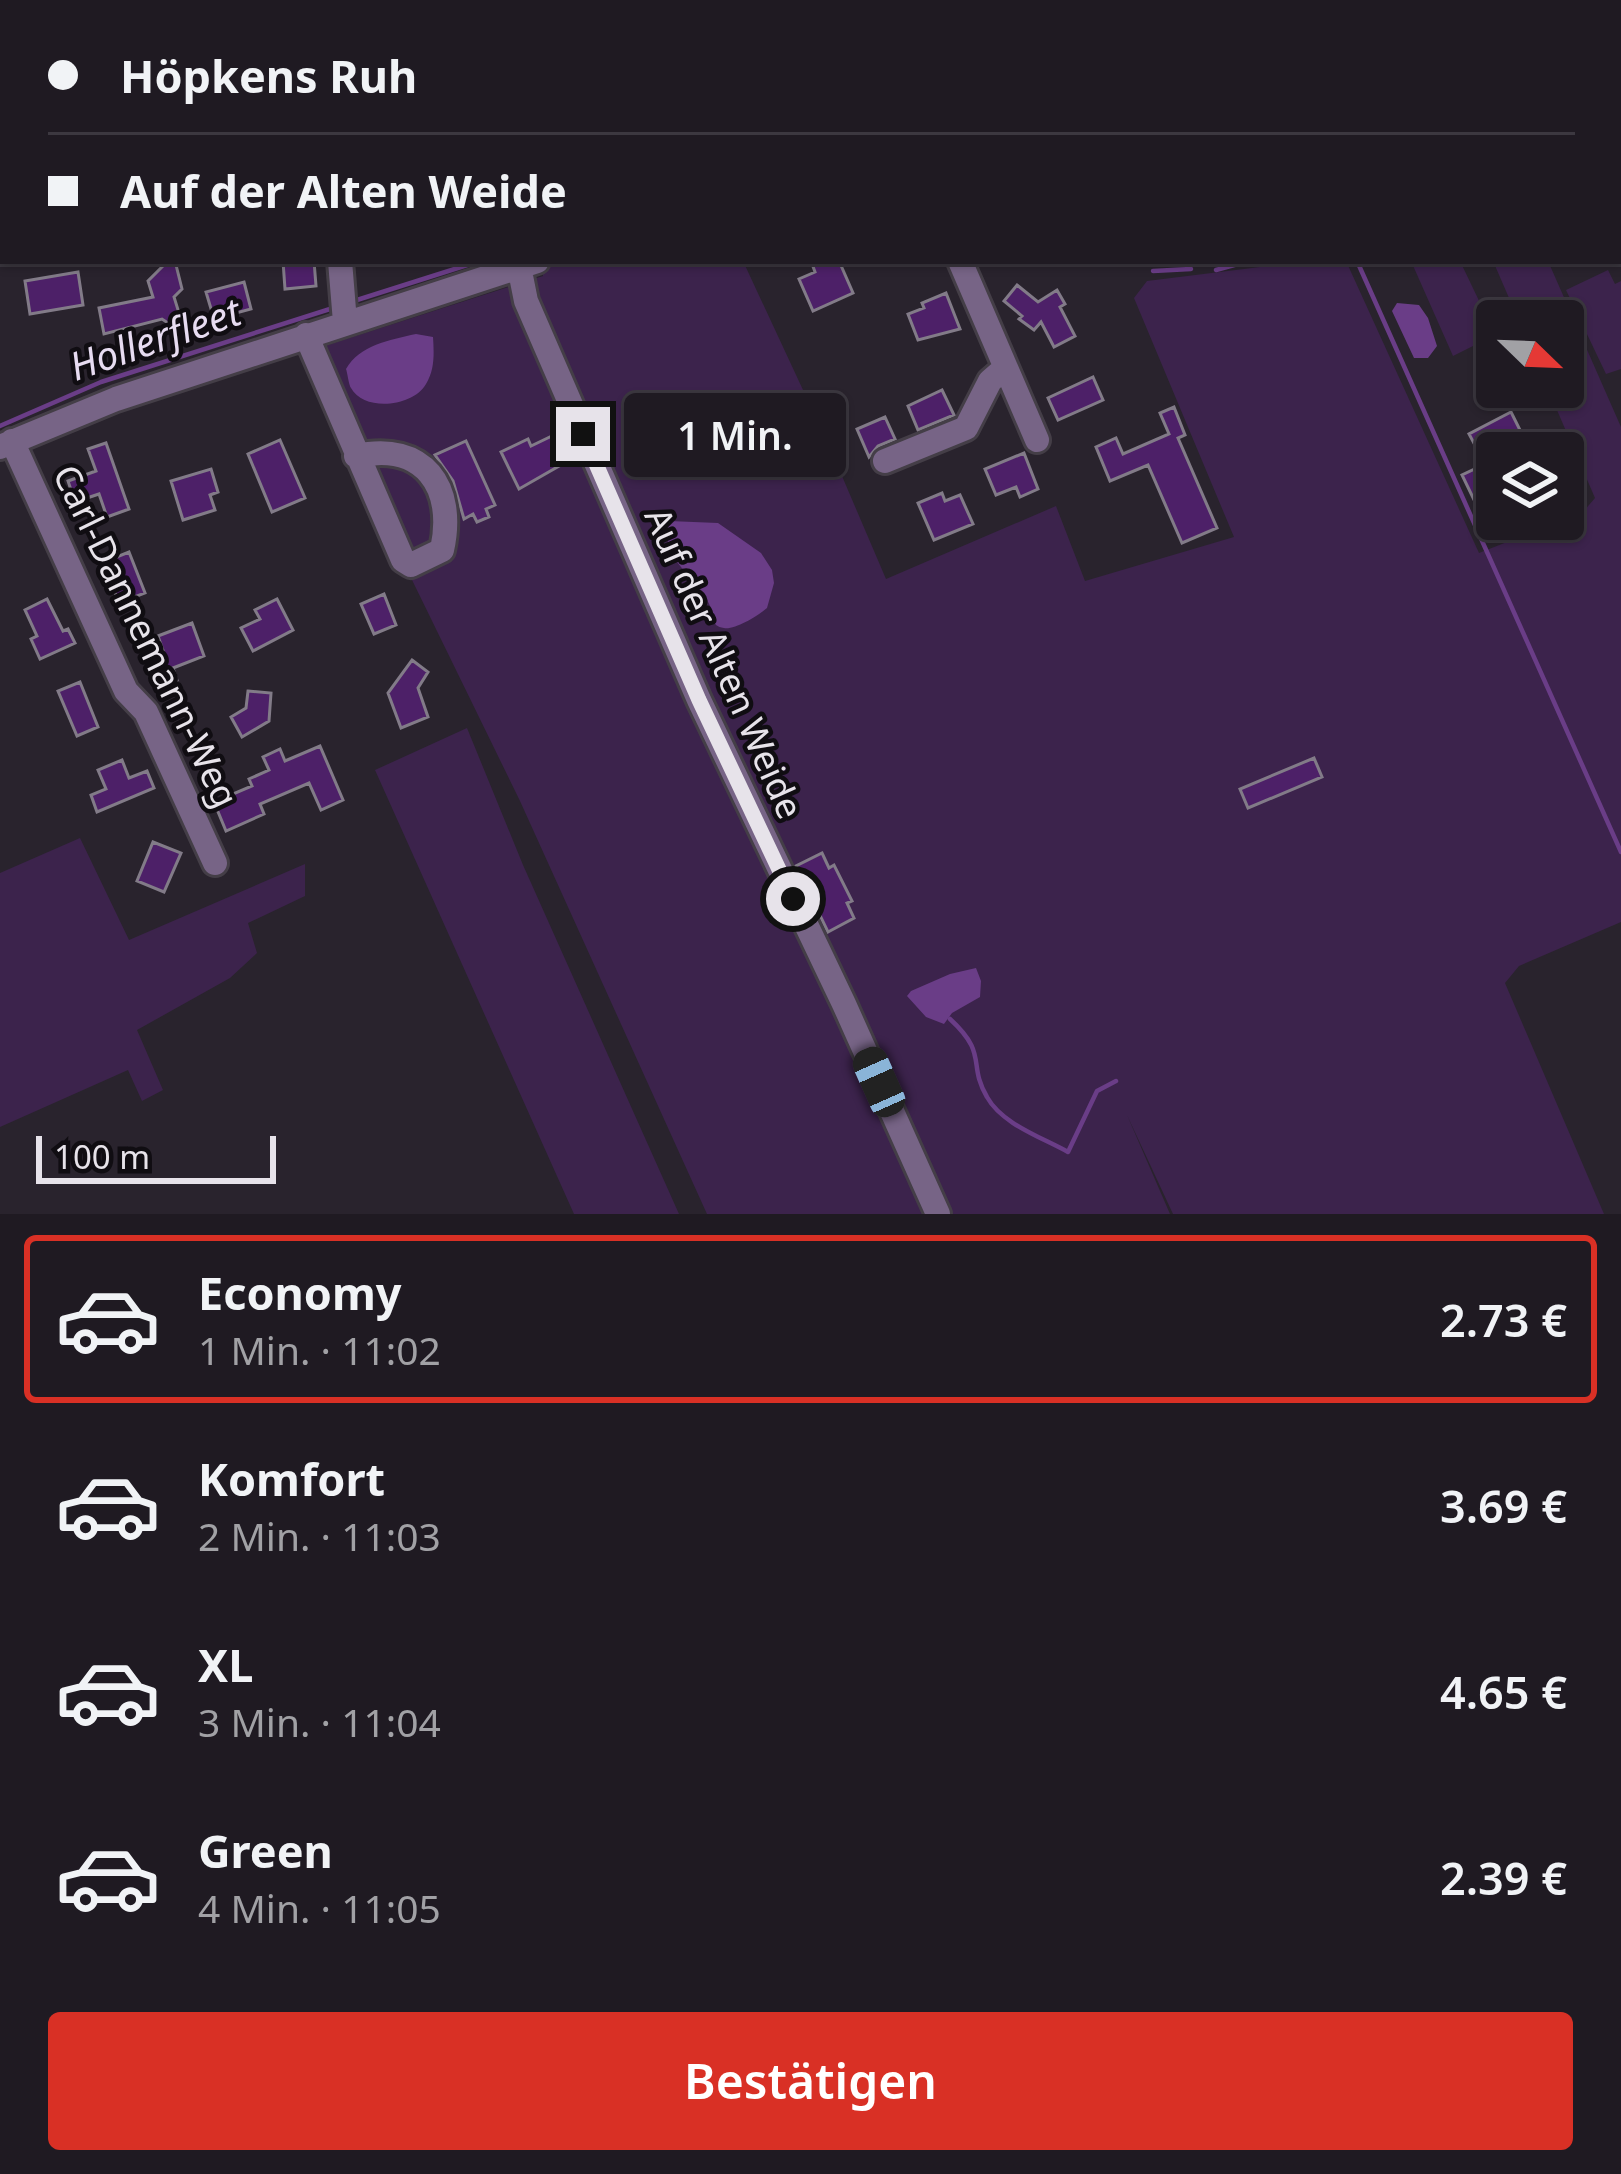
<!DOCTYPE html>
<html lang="de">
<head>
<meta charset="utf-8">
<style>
	:root { --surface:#1f1a22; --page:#27232a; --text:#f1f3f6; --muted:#a1a1a5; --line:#3c3840; --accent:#d93025 }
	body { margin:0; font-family:"Noto Sans",sans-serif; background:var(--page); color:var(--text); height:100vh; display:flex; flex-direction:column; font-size:45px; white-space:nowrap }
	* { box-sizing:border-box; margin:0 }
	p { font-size:39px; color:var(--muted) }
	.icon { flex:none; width:66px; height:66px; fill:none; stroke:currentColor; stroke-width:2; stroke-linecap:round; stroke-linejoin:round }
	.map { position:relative; height:1214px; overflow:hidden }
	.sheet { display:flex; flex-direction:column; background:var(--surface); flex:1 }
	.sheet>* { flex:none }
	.hud { position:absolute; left:0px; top:0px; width:1623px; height:264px; box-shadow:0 3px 9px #0004,0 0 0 3px var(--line); display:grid; align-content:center; height:264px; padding:0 48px; background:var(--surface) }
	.needle { width:78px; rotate:113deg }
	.buttons { position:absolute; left:1476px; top:300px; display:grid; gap:24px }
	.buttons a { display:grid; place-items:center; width:108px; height:108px; border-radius:12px; background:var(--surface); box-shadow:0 3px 9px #0004,0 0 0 3px var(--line); font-size:60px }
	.scale { position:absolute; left:36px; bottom:30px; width:240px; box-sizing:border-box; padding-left:12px; border:6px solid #e7e3ea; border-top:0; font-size:33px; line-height:42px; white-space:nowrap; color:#e7e3ea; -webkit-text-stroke:9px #100d12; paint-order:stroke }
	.end { position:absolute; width:54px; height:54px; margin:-27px; border:15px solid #e7e3ea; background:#111; box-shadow:0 0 0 6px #111 }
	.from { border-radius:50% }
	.bubble { position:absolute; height:84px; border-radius:12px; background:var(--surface); box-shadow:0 3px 9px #0004,0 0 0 3px var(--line); font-size:39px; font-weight:600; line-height:84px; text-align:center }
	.car { position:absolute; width:36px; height:72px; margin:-36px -18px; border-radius:15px; box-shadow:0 0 9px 3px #0007; background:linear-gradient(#222 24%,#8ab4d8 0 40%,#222 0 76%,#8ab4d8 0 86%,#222 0) }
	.hud b { display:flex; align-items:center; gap:42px; height:114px; font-size:45px }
	.hud b+b { border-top:3px solid var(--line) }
	.hud i { width:30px; height:30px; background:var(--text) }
	ul { padding:21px 0 0; list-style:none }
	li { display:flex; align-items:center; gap:36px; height:168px; margin:0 24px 18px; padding:0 24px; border:6px solid transparent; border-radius:12px }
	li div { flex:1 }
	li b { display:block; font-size:45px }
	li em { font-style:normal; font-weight:600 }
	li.on { border-color:var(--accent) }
	li>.icon { width:108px; height:108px; stroke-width:1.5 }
	.primary-button { display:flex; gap:24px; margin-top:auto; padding:24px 48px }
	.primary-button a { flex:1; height:138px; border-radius:12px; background:var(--accent); color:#fff; font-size:48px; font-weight:600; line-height:138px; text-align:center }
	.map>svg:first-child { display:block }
	.green { fill:#3c234c }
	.water { fill:#6a3d87 }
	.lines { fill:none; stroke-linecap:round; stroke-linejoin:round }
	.stream { stroke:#6a3d87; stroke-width:4.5 }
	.building { fill:#4d2068; stroke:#827b88; stroke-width:3 }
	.minor-casing { stroke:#443e47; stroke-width:30 }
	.minor { stroke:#776486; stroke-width:24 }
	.route { stroke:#e7e3ea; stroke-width:15 }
	.labels { text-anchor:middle; stroke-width:9; stroke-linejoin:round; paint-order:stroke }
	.street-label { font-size:36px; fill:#e7e3ea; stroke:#100d12 }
	.water-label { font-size:39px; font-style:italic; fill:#e7dcf1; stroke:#100d12 }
</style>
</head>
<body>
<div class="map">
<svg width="1621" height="1214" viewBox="0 0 1621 1214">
	<rect width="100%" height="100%" fill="#29232d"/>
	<path class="green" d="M 567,261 L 743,261 L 830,448 L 886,579 L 1056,506 L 1085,581 L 1234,537 L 1134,298 L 1147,281 L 1309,261 L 1346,261 L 1479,553 L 1583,512 L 1595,498 L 1547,387 L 1563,387 L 1563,321 L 1519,321 L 1493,261 L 1548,261 L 1621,427 L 1621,922 L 1519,966 L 1505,983 L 1604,1214 L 1173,1214 L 1127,1115 L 1170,1214 L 707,1214 L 520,801 L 372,498 L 309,351 L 543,276 L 542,269 Z
		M 1411,261 L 1460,261 L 1493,330 L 1487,339 L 1453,356 Z
		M 1608,270 L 1615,284 L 1621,281 L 1621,369 L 1606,374 L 1566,290 Z
		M 467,728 L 523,865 L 679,1214 L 574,1214 L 375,770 Z
		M 80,838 L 129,940 L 305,864 L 305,896 L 248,923 L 257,953 L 230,978 L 137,1030 L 163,1090 L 142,1101 L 128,1070 L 0,1127 L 0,873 Z"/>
	<path class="water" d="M 1397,303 L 1419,305 L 1428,318 L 1437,346 L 1428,358 L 1414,358 L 1392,311 Z
		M 416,334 L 433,337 C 434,353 435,369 426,384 C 413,407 364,412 351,388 C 349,386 347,371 346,369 C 360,345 389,340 416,334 Z
		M 669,521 L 718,523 L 761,553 L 772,570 L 774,583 L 767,608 C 759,615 735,630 724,628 C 710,626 714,616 710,606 C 699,576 658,561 669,521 Z
		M 976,968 L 981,981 L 980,997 L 952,1013 L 944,1024 L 926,1017 L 907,996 L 911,991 L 950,974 Z"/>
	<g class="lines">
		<path class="stream" d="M 1326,3 L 1336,0
			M 1357,261 L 1621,852
			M 1216,270 L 1249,261
			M 1153,271 L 1191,269
			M 357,300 L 480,261
			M 0,426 L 101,382 L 330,309
			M 950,1019 C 989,1055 967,1063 987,1097 C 1002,1124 1041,1137 1068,1152 L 1097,1091 L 1116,1081"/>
	</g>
	<path class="building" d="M 168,261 L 175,261 L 182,289 L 174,297 L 179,313 L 171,325 L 162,319 L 104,334 L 99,308 L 153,297 L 148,281 Z
		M 283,261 L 314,261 L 316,286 L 285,289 Z
		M 811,261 L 839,261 L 853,293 L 813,311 L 799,279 L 815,272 Z
		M 78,272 L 83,305 L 30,314 L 25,281 Z
		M 244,282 L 251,309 L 214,319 L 206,292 Z
		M 1017,285 L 1038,302 L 1057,290 L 1065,304 L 1060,307 L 1075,336 L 1054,347 L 1041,322 L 1034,330 L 1019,319 L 1022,316 L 1004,301 Z
		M 946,293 L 960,329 L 918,340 L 908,314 L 924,308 L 922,303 Z
		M 1093,377 L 1103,400 L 1058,420 L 1048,398 Z
		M 942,390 L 954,415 L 918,430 L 908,406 Z
		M 1174,407 L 1185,435 L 1178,438 L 1217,528 L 1182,543 L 1148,465 L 1110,481 L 1096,447 L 1116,438 L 1123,454 L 1169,434 L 1160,413 Z
		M 1511,412 L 1521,432 L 1490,447 L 1497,459 L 1497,500 L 1478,508 L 1462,475 L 1485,464 L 1469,434 Z
		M 885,417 L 895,439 L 878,446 L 869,457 L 857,429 Z
		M 554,435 L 566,462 L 519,489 L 501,452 L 528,439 L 531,446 Z
		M 280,440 L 305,498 L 272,512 L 248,454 Z
		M 466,441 L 495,505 L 486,509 L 489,517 L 477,522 L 473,514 L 464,519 L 453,481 L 435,455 Z
		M 106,443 L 129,509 L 107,517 L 99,494 L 75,502 L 68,481 L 96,471 L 88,449 Z
		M 1024,453 L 1038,489 L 1020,497 L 1016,487 L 996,495 L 985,469 Z
		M 211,469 L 218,492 L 210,495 L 215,510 L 183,520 L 171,481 Z
		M 942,493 L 945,501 L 960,495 L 973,524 L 934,540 L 918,503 Z
		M 129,552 L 145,593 L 119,603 L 104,562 Z
		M 384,594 L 396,625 L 374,634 L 361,604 Z
		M 47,599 L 63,631 L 68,629 L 75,643 L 40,659 L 31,639 L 37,636 L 25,610 Z
		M 277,599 L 293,630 L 253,651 L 241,628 L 260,619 L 255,610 Z
		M 192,623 L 204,656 L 173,668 L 177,680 L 158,687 L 150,665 L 166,659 L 158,636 Z
		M 412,660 L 428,672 L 418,688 L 428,717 L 401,728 L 388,693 Z
		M 80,682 L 98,727 L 77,736 L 58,691 Z
		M 248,691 L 271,693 L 269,721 L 242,737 L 231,717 L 246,708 Z
		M 320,746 L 343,800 L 321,810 L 309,783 L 260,804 L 264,814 L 226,831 L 214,802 L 252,786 L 249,779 L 269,770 L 263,757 L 280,749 L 285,761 Z
		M 1314,758 L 1322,777 L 1248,808 L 1240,789 Z
		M 122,760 L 129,778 L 147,771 L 154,788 L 97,812 L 91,795 L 106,789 L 98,770 Z
		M 153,842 L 181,853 L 164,892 L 137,881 Z
		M 822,853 L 829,868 L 834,865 L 852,901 L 847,903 L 854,918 L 828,932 L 796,866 Z"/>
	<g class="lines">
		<g class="minor-casing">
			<path id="minor" d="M 303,0 L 304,3
				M 720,0 L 720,3
				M 1157,0 L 1158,3
				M 1394,3 L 1404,0
				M 340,261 L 345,322
				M 960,261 L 1037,440
				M 519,266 L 526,301 L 699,700 L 844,1004 L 938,1214
				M 306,335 L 403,560 L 411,565 L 442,550 C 456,487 424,441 356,456
				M 12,441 L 126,691 L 146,712 L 215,863
				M 0,447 L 116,399 L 537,261
				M 885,461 L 966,428 L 990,381 L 1005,368"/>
		</g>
		<use href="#minor" class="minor"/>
	</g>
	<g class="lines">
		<path class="route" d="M 583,434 L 699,700 L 793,899"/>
	</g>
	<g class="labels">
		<g class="street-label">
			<text transform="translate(146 636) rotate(64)" y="13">Carl-Dannemann-Weg</text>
			<text transform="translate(724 663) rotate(66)" y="13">Auf der Alten Weide</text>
		</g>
		<g class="water-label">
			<text transform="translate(155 339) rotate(-19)" y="14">Hollerfleet</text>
		</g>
	</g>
</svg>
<div class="buttons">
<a><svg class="needle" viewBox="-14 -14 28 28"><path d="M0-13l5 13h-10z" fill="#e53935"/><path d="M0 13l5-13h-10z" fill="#a1a1a5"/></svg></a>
<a><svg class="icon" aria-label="layers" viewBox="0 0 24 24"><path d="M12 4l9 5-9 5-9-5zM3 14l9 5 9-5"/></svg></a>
</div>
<div class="scale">100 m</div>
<i class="end from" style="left:793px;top:899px"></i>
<i class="end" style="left:583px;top:434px"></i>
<div class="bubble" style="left:624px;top:393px;width:222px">1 Min.</div>
<i class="car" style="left:879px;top:1082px;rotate:336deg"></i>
<div class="hud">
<b><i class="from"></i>Höpkens Ruh</b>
<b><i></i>Auf der Alten Weide</b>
</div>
</div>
<section class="sheet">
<ul>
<li class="on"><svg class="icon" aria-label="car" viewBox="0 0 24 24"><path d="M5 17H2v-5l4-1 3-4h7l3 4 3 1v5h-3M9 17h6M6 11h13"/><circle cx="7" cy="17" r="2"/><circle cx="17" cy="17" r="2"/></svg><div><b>Economy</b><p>1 Min. · 11:02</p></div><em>2.73 €</em></li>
<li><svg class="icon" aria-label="car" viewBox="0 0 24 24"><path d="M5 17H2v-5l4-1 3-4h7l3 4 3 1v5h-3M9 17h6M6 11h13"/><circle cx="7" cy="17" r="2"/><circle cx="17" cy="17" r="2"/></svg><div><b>Komfort</b><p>2 Min. · 11:03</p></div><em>3.69 €</em></li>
<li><svg class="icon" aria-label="car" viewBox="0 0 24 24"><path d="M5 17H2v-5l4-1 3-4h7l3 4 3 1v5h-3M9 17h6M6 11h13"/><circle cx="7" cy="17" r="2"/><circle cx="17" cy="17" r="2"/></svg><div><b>XL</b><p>3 Min. · 11:04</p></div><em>4.65 €</em></li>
<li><svg class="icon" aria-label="car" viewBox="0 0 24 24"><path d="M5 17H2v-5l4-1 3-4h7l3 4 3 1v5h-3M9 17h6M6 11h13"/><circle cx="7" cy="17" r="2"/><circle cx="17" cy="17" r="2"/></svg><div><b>Green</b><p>4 Min. · 11:05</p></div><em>2.39 €</em></li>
</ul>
<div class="primary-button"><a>Bestätigen</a></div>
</section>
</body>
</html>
